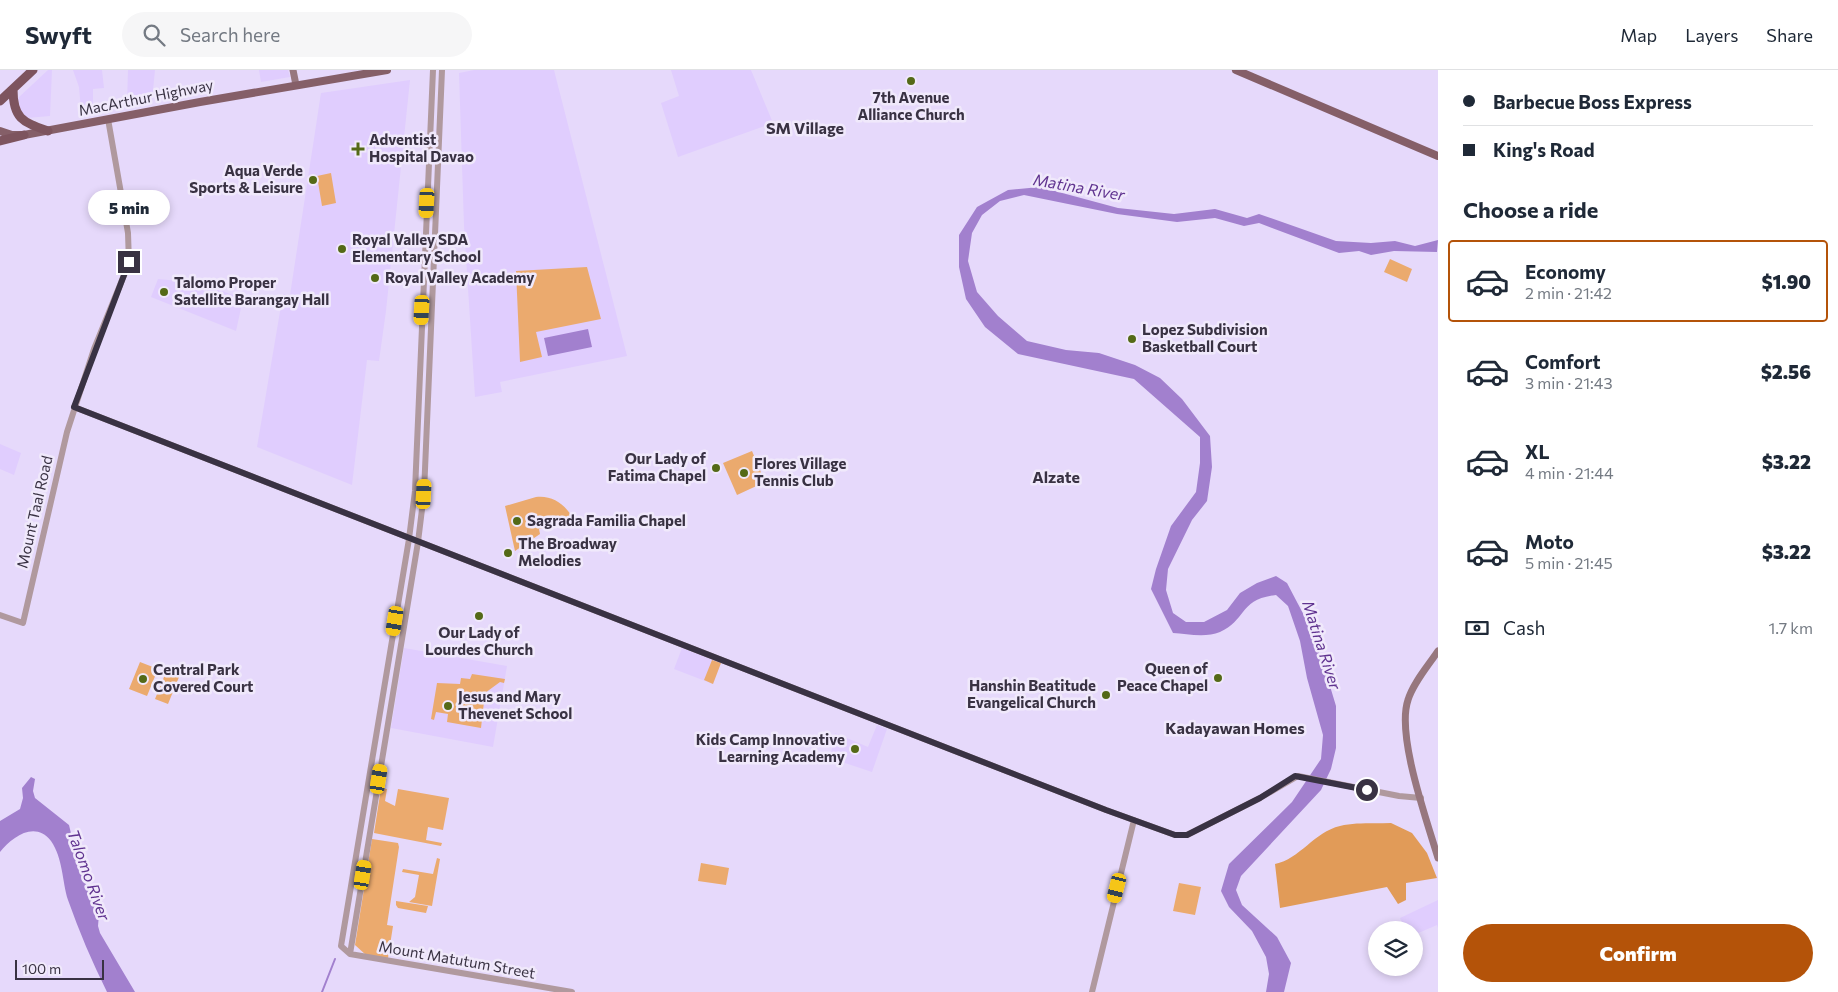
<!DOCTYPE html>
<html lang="en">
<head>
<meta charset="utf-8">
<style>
	:root { --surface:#fff; --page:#f6f6f7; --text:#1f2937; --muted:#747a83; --line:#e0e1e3; --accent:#b45309 }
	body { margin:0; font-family:Commissioner,sans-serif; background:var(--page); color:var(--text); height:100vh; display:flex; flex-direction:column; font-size:19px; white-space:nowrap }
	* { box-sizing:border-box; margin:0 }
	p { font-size:16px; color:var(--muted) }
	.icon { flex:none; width:28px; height:28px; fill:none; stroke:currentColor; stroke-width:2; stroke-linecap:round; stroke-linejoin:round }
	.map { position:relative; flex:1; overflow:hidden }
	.panel { display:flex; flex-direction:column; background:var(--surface); width:400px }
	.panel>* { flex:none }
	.banner { display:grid; align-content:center; height:110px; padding:0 25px; background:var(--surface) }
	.controls { position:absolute; left:1368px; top:851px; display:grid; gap:10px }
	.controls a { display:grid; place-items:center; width:55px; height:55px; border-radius:50%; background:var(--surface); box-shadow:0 2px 8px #0003; font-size:25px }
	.scale { position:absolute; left:15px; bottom:12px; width:89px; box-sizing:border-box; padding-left:5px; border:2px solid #393243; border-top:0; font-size:14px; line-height:18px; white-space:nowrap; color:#393243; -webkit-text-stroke:4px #f0e9fb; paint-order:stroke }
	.end { position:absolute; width:22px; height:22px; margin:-11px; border:6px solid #393243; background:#fff; box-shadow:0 0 0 2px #fff }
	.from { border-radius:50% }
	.bubble { position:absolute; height:35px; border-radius:18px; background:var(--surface); box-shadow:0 2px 8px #0003; font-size:16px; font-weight:800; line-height:35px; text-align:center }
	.car { position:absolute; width:15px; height:30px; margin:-15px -8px; border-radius:6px; box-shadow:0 0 4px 1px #0007; background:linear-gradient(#f5c518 24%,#345 0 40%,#f5c518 0 76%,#345 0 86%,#f5c518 0) }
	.banner b { display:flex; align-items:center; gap:18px; height:48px; font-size:19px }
	.banner b+b { border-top:1px solid var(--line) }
	.banner i { width:12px; height:12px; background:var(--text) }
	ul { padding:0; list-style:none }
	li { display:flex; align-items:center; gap:15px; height:82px; margin:0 10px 8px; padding:0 15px; border:2px solid transparent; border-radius:5px }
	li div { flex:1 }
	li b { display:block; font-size:19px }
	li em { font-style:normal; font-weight:800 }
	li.active { border-color:var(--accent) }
	li>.icon { width:45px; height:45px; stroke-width:1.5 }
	h2 { padding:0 25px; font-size:22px; line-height:60px }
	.pay { display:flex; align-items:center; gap:12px; height:55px; padding:0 25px; font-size:19px }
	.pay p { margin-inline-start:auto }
	.action { display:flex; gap:10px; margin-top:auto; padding:10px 25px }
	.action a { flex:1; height:58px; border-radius:30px; background:var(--accent); color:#fff; font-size:20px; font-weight:800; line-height:58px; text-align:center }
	header { display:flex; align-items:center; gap:30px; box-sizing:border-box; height:70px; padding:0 25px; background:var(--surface); border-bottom:1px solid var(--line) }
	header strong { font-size:24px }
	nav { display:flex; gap:28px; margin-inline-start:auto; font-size:18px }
	.search { width:350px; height:45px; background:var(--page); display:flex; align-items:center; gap:12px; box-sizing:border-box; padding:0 18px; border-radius:28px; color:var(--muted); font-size:19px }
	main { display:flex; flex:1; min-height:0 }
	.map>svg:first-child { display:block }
	.built { fill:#e0cdfe }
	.green { fill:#ebaa6e }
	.forest { fill:#e19b58 }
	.water { fill:#a280ce }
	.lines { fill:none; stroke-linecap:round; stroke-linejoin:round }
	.stream { stroke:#a280ce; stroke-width:2 }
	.tertiary { stroke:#b0999e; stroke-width:6 }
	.secondary { stroke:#97777e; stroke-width:7 }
	.primary { stroke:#855f68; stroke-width:8 }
	.trunk { stroke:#7d545e; stroke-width:9 }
	.route { stroke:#393243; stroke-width:6 }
	.poi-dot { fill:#546917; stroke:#f0e9fb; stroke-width:2 }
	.labels { text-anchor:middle; stroke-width:5; stroke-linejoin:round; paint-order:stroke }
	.street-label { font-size:15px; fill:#393243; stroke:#f0e9fb }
	.poi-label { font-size:15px; font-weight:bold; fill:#393243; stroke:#f0e9fb; text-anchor:start }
	.neighbourhood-label { font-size:16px; font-weight:bold; fill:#393243; stroke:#f0e9fb }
	.water-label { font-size:16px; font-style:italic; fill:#603390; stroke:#f0e9fb }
</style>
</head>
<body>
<header>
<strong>Swyft</strong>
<div class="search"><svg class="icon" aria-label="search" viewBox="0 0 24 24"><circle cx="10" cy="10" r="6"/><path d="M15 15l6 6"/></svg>Search here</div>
<nav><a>Map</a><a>Layers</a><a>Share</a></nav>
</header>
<main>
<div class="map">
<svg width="1438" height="922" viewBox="0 0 1438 922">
	<rect width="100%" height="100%" fill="#e6d9fb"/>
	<path class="built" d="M 48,0 L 52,0 L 50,46 L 27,48 L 21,42 L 18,28 Z
		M 73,0 L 102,0 L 104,18 L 93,19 L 93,38 L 81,40 L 79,17 Z
		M 128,0 L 155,0 L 152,30 L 127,33 Z
		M 259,0 L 288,0 L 290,7 L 261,12 Z
		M 474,0 L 554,0 L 627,286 L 500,312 L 502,322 L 475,327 L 464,156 L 459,3 Z
		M 671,0 L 751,0 L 773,53 L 678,87 L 661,33 L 679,26 Z
		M 410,10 L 386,241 L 379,291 L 367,290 L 352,415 L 257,377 L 283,224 L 290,225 L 321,23 Z
		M 158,209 L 202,213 L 243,229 L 236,261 L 151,227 Z
		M 0,374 L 21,383 L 14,405 L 0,399 Z
		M 404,578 L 507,596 L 493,677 L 391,658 Z
		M 682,578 L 721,593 L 713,614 L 674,599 Z
		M 877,655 L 887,659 L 872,702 L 830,688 L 835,663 L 868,677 Z
		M 1438,830 L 1438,858 L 1437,855 L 1416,864 L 1422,880 L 1415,881 L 1414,860 L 1405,860 L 1400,848 Z"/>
	<path class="green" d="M 331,103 L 336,133 L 322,136 L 317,106 Z
		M 1390,189 L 1412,199 L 1407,212 L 1384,202 Z
		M 587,197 L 601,249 L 536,262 L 542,287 L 520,292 L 516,201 Z
		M 752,381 L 765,412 L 737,425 L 723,393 Z
		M 536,427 C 553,425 566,435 574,450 L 539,459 L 540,464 L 515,481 L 505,436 Z
		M 712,590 L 721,593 L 713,614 L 704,610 Z
		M 140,592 L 158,599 L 147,626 L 129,619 Z
		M 166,602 L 179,607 L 168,634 L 155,629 Z
		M 472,604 L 505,609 L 504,613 L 500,612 L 485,623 L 481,658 L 447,652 L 448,644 L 436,642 L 434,650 L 431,649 L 437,613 L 460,614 L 461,608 L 470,609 Z
		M 381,718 L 387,719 L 385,731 L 395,736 L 398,719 L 449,728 L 443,760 L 428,757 L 426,770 L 442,773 L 441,776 L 374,763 Z
		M 372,769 L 398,773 L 399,777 L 387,855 L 393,856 L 388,888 L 366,885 L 355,875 Z
		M 437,788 L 440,789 L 432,836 L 409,832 L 415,827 L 419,805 L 402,802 L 403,799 L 433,804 Z
		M 701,793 L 729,798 L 726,815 L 698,811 Z
		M 1179,813 L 1201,817 L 1195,845 L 1173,841 Z
		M 396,831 L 428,836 L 426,843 L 398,838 L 396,835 Z"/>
	<path class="forest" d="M 1391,753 L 1412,763 L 1427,783 L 1437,808 L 1406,813 L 1406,830 L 1398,834 L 1387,817 L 1280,838 L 1275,794 C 1300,789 1314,762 1340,756 C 1356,752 1375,754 1391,753 Z"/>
	<path class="water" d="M 1040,117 L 1118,138 L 1174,144 L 1215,139 L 1247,148 L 1259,144 L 1336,171 L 1371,173 L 1395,171 L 1415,176 L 1438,170 L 1437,182 L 1394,181 L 1371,185 L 1359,181 L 1339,183 L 1259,153 L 1244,156 L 1215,148 L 1177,152 L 1117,144 L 1024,125 L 1000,131 L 982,145 L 972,163 L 968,191 L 977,222 L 998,246 L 1027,271 L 1066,280 L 1099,283 L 1135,295 L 1160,308 L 1182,329 L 1210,366 L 1212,397 L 1207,431 L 1192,450 L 1168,499 L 1166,520 L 1173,543 L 1186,552 L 1204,552 L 1227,540 L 1240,523 L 1257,513 L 1276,506 L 1287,513 L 1308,553 L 1323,593 L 1336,636 L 1336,678 L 1331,699 L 1321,720 L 1241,806 L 1236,820 L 1242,835 L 1277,867 L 1291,893 L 1284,922 L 1266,922 L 1269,904 L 1266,887 L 1252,861 L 1229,837 L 1221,821 L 1229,794 L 1292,732 L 1321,689 L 1323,665 L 1307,608 L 1300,571 L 1288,536 L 1276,525 C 1239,529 1246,551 1220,562 C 1206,568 1187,564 1173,563 L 1151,519 L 1156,499 L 1171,456 L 1196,422 L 1200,393 L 1200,367 L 1134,309 L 1018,284 L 985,257 L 966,229 L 959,197 L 959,165 L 977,137 L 1008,120 Z
		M 588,259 L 592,277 L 548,286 L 544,268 Z
		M 31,707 L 35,709 L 33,721 L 35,728 L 69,755 L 80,801 L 99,844 L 98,856 L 100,863 L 135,922 L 107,922 C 92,892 79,861 68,830 C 62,811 63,788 51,771 C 35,750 12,767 0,782 L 0,751 L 20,739 L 23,728 L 22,718 Z"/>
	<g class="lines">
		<path class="stream" d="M 322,922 L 335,889"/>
		<path class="tertiary" d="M 433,0 L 415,421 L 409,469 L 341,876 L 350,884 L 572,922
			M 74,337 L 1106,740 L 1175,765 L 1187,765 L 1260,728 L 1298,706 L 1399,726 L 1421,728
			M 0,545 L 23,553 L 67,362 L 94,279 L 129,193 L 128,163 L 108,49
			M 350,884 L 418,472 L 424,423 L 442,0
			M 1092,922 L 1134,750"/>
		<path class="secondary" d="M 293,0 L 296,15
			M 1438,581 C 1428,596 1413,613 1408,630 C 1396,665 1427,751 1438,788"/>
		<path class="primary" d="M 1236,0 L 1438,86
			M 0,61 L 12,65 L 24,65 L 200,32 L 387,0"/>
		<path class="trunk" d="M 13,19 C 13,49 23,52 48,61
			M 0,31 L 33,0
			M 0,71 L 24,65"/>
	</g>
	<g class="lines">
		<path class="route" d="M 129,192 L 74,337 L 1106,740 L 1175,765 L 1187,765 L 1260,728 L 1295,706 L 1367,720"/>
	</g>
	<g class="poi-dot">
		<circle cx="911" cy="11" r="5"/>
		<path d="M355.5 71.5h5v5h5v5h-5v5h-5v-5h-5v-5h5z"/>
		<circle cx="313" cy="110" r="5"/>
		<circle cx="342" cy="179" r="5"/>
		<circle cx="375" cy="208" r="5"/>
		<circle cx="164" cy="222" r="5"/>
		<circle cx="1132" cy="269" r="5"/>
		<circle cx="716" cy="398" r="5"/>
		<circle cx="744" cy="403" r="5"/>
		<circle cx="517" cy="451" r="5"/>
		<circle cx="508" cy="483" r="5"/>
		<circle cx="479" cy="546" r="5"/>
		<circle cx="1218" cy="608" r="5"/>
		<circle cx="143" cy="609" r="5"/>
		<circle cx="1106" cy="625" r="5"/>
		<circle cx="448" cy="636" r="5"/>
		<circle cx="855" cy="679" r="5"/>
	</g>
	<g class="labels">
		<g class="street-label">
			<text transform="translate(146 28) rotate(-11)" y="5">MacArthur Highway</text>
			<text transform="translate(35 442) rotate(-77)" y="5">Mount Taal Road</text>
			<text transform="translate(457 890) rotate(10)" y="5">Mount Matutum Street</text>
		</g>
		<g class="poi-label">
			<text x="911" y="33" text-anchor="middle">7th Avenue<tspan x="911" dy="17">Alliance Church</tspan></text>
			<text x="369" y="75">Adventist<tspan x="369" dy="17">Hospital Davao</tspan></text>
			<text x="303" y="106" text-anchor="end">Aqua Verde<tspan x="303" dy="17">Sports &amp; Leisure</tspan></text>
			<text x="352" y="175">Royal Valley SDA<tspan x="352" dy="17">Elementary School</tspan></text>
			<text x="385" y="213">Royal Valley Academy</text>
			<text x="174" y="218">Talomo Proper<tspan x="174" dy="17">Satellite Barangay Hall</tspan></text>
			<text x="1142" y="265">Lopez Subdivision<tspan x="1142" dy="17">Basketball Court</tspan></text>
			<text x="706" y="394" text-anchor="end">Our Lady of<tspan x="706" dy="17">Fatima Chapel</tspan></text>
			<text x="754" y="399">Flores Village<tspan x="754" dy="17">Tennis Club</tspan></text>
			<text x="527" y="456">Sagrada Familia Chapel</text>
			<text x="518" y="479">The Broadway<tspan x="518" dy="17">Melodies</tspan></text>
			<text x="479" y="568" text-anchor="middle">Our Lady of<tspan x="479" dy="17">Lourdes Church</tspan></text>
			<text x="1208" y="604" text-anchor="end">Queen of<tspan x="1208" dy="17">Peace Chapel</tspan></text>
			<text x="153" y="605">Central Park<tspan x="153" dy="17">Covered Court</tspan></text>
			<text x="1096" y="621" text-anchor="end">Hanshin Beatitude<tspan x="1096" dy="17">Evangelical Church</tspan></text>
			<text x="458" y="632">Jesus and Mary<tspan x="458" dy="17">Thevenet School</tspan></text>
			<text x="845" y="675" text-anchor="end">Kids Camp Innovative<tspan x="845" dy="17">Learning Academy</tspan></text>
		</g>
		<g class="neighbourhood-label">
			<text x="805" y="64">SM Village</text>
			<text x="1056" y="413">Alzate</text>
			<text x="1235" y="664">Kadayawan Homes</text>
		</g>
		<g class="water-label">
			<text transform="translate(1079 117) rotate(10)" y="6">Matina River</text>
			<text transform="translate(1322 575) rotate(72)" y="6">Matina River</text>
			<text transform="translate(89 805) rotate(70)" y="6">Talomo River</text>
		</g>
	</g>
</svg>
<div class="controls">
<a><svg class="icon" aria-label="layers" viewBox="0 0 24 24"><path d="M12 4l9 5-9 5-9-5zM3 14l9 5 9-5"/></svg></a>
</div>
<div class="scale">100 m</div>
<i class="end from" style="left:1367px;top:720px"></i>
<i class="end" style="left:129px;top:192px"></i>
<div class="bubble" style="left:88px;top:120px;width:82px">5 min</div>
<i class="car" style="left:427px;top:133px;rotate:183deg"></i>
<i class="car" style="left:422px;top:240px;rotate:183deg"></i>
<i class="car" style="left:424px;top:424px;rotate:3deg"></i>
<i class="car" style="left:395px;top:551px;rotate:189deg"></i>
<i class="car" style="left:379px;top:709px;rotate:9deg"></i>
<i class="car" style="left:363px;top:805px;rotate:9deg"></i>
<i class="car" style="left:1117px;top:818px;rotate:194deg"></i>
</div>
<section class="panel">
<div class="banner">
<b><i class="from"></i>Barbecue Boss Express</b>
<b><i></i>King's Road</b>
</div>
<h2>Choose a ride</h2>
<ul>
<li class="active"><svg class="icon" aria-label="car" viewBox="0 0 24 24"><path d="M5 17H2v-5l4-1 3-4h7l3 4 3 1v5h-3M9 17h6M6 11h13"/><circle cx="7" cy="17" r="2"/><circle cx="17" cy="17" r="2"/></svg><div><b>Economy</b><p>2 min · 21:42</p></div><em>$1.90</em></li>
<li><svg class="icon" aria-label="car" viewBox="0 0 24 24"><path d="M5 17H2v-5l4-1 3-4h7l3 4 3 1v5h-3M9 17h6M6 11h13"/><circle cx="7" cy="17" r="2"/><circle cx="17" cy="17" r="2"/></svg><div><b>Comfort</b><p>3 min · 21:43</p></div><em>$2.56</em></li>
<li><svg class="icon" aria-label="car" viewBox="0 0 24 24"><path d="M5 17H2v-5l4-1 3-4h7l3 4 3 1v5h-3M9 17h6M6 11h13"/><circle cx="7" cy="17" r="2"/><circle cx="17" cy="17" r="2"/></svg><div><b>XL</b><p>4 min · 21:44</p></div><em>$3.22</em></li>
<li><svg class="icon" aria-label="car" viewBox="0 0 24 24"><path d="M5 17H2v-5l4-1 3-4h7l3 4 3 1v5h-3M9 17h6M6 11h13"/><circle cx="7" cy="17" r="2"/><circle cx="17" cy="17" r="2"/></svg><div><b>Moto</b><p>5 min · 21:45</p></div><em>$3.22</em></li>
</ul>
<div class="pay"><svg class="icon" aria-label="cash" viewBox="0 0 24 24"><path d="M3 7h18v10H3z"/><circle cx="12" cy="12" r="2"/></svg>Cash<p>1.7 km</p></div>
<div class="action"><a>Confirm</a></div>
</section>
</main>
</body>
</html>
